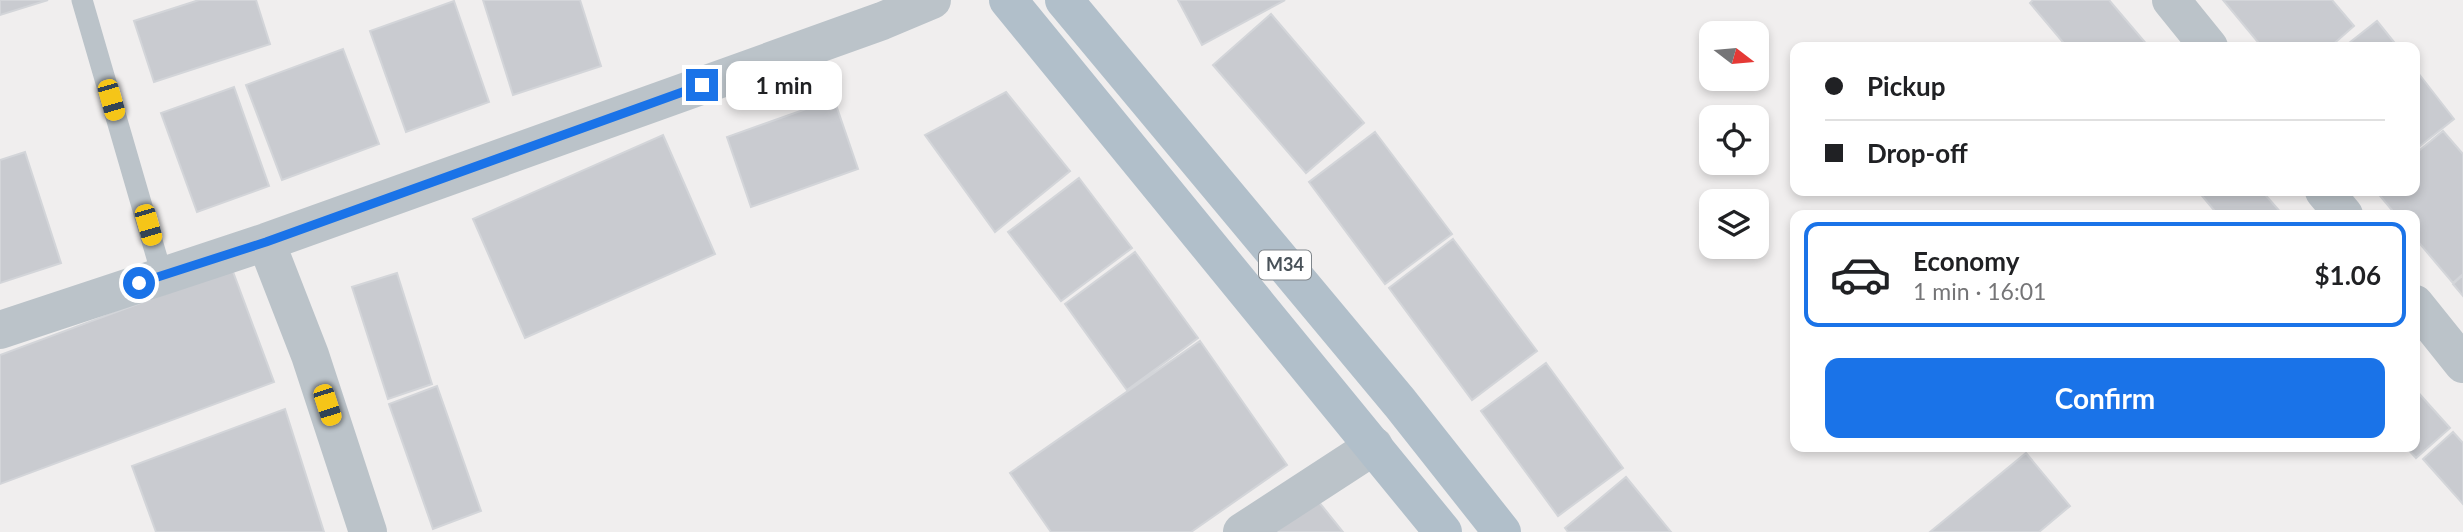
<!DOCTYPE html>
<html lang="en">
<head>
<meta charset="utf-8">
<style>
	:root { --surface:#fff; --page:#f2f2f2; --text:#202124; --muted:#757577; --line:#e0e0e0; --accent:#1a73e8 }
	body { margin:0; font-family:Lato,sans-serif; background:var(--page); color:var(--text); height:100vh; display:flex; flex-direction:column; font-size:26px; white-space:nowrap }
	* { box-sizing:border-box; margin:0 }
	p { font-size:23px; color:var(--muted) }
	.icon { flex:none; width:38px; height:38px; fill:none; stroke:currentColor; stroke-width:2; stroke-linecap:round; stroke-linejoin:round }
	.map { position:relative; flex:1; overflow:hidden }
	.panel { position:absolute; left:1790px; top:210px; width:630px; height:242px; display:flex; flex-direction:column; background:var(--surface); border-radius:14px; box-shadow:0 4px 10px #0003 }
	.panel>* { flex:none }
	.top-card { position:absolute; left:1790px; top:42px; width:630px; height:154px; border-radius:14px; box-shadow:0 4px 10px #0003; display:grid; align-content:center; height:154px; padding:0 35px; background:var(--surface) }
	.needle { width:46px; rotate:106deg }
	.tools { position:absolute; left:1699px; top:21px; display:grid; gap:14px }
	.tools a { display:grid; place-items:center; width:70px; height:70px; border-radius:14px; background:var(--surface); box-shadow:0 4px 10px #0003; font-size:35px }
	.end { position:absolute; width:32px; height:32px; margin:-16px; border:9px solid #1a73e8; background:#fff; box-shadow:0 0 0 4px #fff }
	.from { border-radius:50% }
	.bubble { position:absolute; height:49px; border-radius:14px; background:var(--surface); box-shadow:0 4px 10px #0003; font-size:23px; font-weight:700; line-height:49px; text-align:center }
	.car { position:absolute; width:21px; height:42px; margin:-21px -10px; border-radius:9px; box-shadow:0 0 5px 2px #0007; background:linear-gradient(#f5c518 24%,#345 0 40%,#f5c518 0 76%,#345 0 86%,#f5c518 0) }
	.top-card b { display:flex; align-items:center; gap:24px; height:66px; font-size:26px }
	.top-card b+b { border-top:2px solid var(--line) }
	.top-card i { width:18px; height:18px; background:var(--text) }
	ul { padding:12px 0 0; list-style:none }
	li { display:flex; align-items:center; gap:21px; height:105px; margin:0 14px 10px; padding:0 21px; border:4px solid transparent; border-radius:14px }
	li div { flex:1 }
	li b { display:block; font-size:26px }
	li em { font-style:normal; font-weight:700 }
	li.on { border-color:var(--accent) }
	li>.icon { width:63px; height:63px; stroke-width:1.5 }
	.button { display:flex; gap:14px; margin-top:auto; padding:14px 35px }
	.button a { flex:1; height:80px; border-radius:14px; background:var(--accent); color:#fff; font-size:28px; font-weight:700; line-height:80px; text-align:center }
	.map>svg:first-child { display:block }
	.building { fill:#c9cbd0; stroke:#d3d5d9; stroke-width:2 }
	.lines { fill:none; stroke-linecap:round; stroke-linejoin:round }
	.lane { stroke:#bbc3c9; stroke-width:21 }
	.street { stroke:#bbc3c9; stroke-width:38 }
	.primary { stroke:#b1bfca; stroke-width:38 }
	.route { stroke:#1a73e8; stroke-width:9 }
	.labels { text-anchor:middle; stroke-width:6; stroke-linejoin:round; paint-order:stroke }
	.shield { fill:#fff; stroke:#80868b; stroke-width:2 }
	.shield-label { font-size:18px; font-weight:bold; fill:#495259 }
</style>
</head>
<body>
<div class="map">
<svg width="2463" height="532" viewBox="0 0 2463 532">
	<rect width="100%" height="100%" fill="#f0eeee"/>
	<path class="building" d="M 0,0 L 48,0 L 0,15 Z
		M 199,0 L 256,0 L 270,44 L 154,82 L 134,21 Z
		M 483,0 L 580,0 L 601,66 L 513,95 Z
		M 1178,0 L 1285,0 L 1202,45 Z
		M 2033,0 L 2109,0 L 2149,47 L 2067,47 L 2030,3 Z
		M 2223,0 L 2332,0 L 2354,26 L 2330,47 L 2262,47 Z
		M 454,1 L 489,102 L 406,132 L 370,31 Z
		M 1271,14 L 1364,123 L 1306,173 L 1213,65 Z
		M 2377,21 L 2398,47 L 2344,47 Z
		M 343,49 L 379,144 L 282,180 L 246,85 Z
		M 2415,69 L 2454,119 L 2415,150 Z
		M 234,87 L 269,186 L 197,212 L 161,113 Z
		M 1006,92 L 1070,171 L 995,232 L 925,135 Z
		M 834,99 L 858,169 L 751,207 L 727,137 Z
		M 2443,131 L 2463,154 L 2463,274 L 2453,283 L 2415,238 L 2415,215 L 2396,215 L 2376,191 L 2415,191 L 2415,154 Z
		M 1375,132 L 1452,234 L 1385,284 L 1309,182 Z
		M 663,135 L 715,254 L 525,338 L 473,219 Z
		M 25,152 L 61,263 L 0,283 L 0,160 Z
		M 1079,178 L 1132,248 L 1061,301 L 1008,232 Z
		M 2198,191 L 2262,191 L 2283,215 L 2218,215 Z
		M 1453,239 L 1537,351 L 1472,400 L 1389,288 Z
		M 1135,252 L 1198,338 L 1127,390 L 1065,304 Z
		M 232,269 L 274,382 L 0,484 L 0,355 Z
		M 397,273 L 432,384 L 388,399 L 352,287 Z
		M 2463,275 L 2463,296 L 2453,284 Z
		M 1200,341 L 1287,465 L 1191,532 L 1051,532 L 1010,473 Z
		M 1546,363 L 1623,468 L 1558,516 L 1481,411 Z
		M 437,386 L 481,511 L 433,529 L 389,404 Z
		M 2415,389 L 2450,428 L 2416,458 L 2405,446 L 2415,446 Z
		M 285,409 L 324,532 L 156,532 L 132,466 Z
		M 2453,432 L 2463,443 L 2463,504 L 2423,459 Z
		M 2026,453 L 2070,506 L 2039,532 L 1930,532 Z
		M 1626,477 L 1671,532 L 1568,532 L 1565,528 Z
		M 1318,501 L 1343,532 L 1275,532 Z"/>
	<g class="lines">
		<path class="lane" d="M 82,0 L 162,275"/>
		<path class="street" d="M 2171,0 L 2209,47
			M 2324,191 L 2344,215
			M 266,242 L 310,355 L 368,532
			M 2415,304 L 2463,364
			M 0,330 L 266,242 L 882,21 L 932,0
			M 1242,532 L 1374,446"/>
		<path class="primary" d="M 1008,0 L 1443,532
			M 1064,0 L 1400,403 L 1502,532"/>
	</g>
	<g class="lines">
		<path class="route" d="M 139,283 L 266,242 L 702,85"/>
	</g>
	<g class="labels">
		<rect class="shield" x="1259" y="250.5" width="52" height="29" rx="5"/>
		<g class="shield-label">
			<text x="1285" y="271">M34</text>
		</g>
	</g>
</svg>
<div class="tools">
<a><svg class="needle" viewBox="-14 -14 28 28"><path d="M0-13l5 13h-10z" fill="#e53935"/><path d="M0 13l5-13h-10z" fill="#757577"/></svg></a>
<a><svg class="icon" aria-label="locate" viewBox="0 0 24 24"><circle cx="12" cy="12" r="6"/><path d="M12 2v4M12 18v4M2 12h4M18 12h4"/></svg></a>
<a><svg class="icon" aria-label="layers" viewBox="0 0 24 24"><path d="M12 4l9 5-9 5-9-5zM3 14l9 5 9-5"/></svg></a>
</div>
<i class="end from" style="left:139px;top:283px"></i>
<i class="end" style="left:702px;top:85px"></i>
<div class="bubble" style="left:726px;top:61px;width:116px">1 min</div>
<i class="car" style="left:111px;top:100px;rotate:164deg"></i>
<i class="car" style="left:148px;top:225px;rotate:164deg"></i>
<i class="car" style="left:327px;top:405px;rotate:162deg"></i>
<div class="top-card">
<b><i class="from"></i>Pickup</b>
<b><i></i>Drop-off</b>
</div>
<section class="panel">
<ul>
<li class="on"><svg class="icon" aria-label="car" viewBox="0 0 24 24"><path d="M5 17H2v-5l4-1 3-4h7l3 4 3 1v5h-3M9 17h6M6 11h13"/><circle cx="7" cy="17" r="2"/><circle cx="17" cy="17" r="2"/></svg><div><b>Economy</b><p>1 min · 16:01</p></div><em>$1.06</em></li>
</ul>
<div class="button"><a>Confirm</a></div>
</section>
</div>
</body>
</html>
